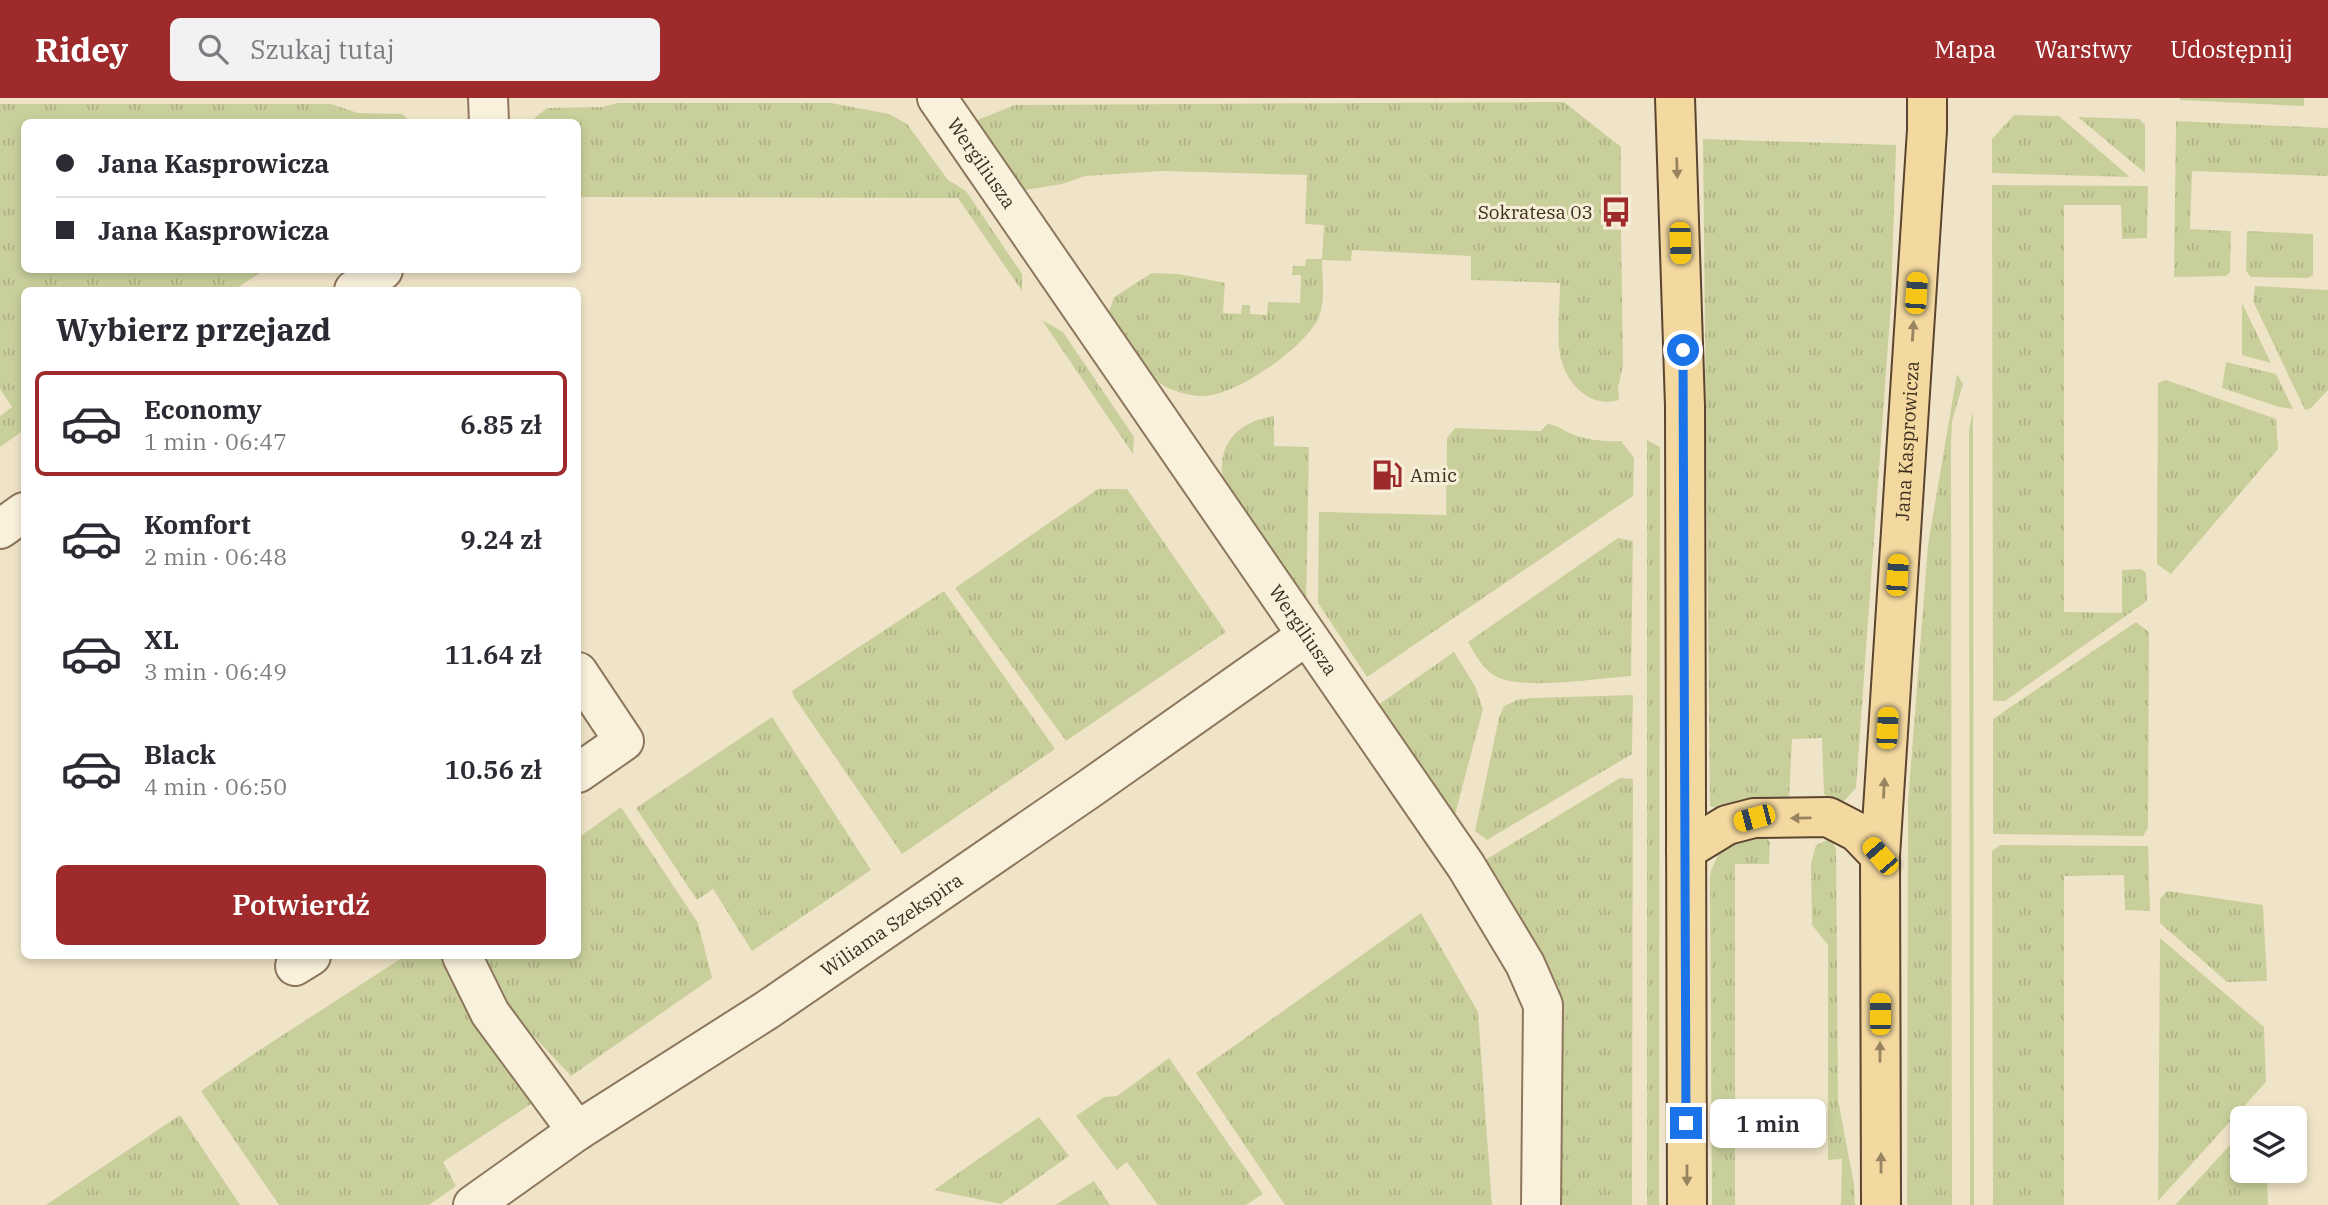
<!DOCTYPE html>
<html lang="pl">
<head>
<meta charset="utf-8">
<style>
	:root { --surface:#fff; --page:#f2f2f3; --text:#2b2b33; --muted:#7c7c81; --line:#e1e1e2; --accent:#9e2a2b }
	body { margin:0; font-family:"IBM Plex Serif",serif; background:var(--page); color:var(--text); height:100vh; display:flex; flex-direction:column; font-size:26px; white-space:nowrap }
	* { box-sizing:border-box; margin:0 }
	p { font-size:23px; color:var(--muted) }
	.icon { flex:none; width:38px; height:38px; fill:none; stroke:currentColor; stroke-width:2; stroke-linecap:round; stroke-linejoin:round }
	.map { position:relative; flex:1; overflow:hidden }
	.details { position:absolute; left:21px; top:189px; width:560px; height:672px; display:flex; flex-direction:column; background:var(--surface); border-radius:10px; box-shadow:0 4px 10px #0003 }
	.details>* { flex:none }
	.banner { position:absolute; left:21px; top:21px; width:560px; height:154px; border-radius:10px; box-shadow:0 4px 10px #0003; display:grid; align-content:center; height:154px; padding:0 35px; background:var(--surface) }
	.buttons { position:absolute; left:2230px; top:1008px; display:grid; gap:14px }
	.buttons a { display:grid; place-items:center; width:77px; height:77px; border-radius:10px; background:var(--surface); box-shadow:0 4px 10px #0003; font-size:35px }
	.end { position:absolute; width:32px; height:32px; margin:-16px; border:9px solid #1a73e8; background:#fff; box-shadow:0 0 0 4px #fff }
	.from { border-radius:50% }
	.bubble { position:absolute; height:49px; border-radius:10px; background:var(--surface); box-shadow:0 4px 10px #0003; font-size:23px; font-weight:600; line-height:49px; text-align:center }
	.car { position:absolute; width:21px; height:42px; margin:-21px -10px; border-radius:9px; box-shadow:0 0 5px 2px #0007; background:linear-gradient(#f5c518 24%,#345 0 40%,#f5c518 0 76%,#345 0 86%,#f5c518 0) }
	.banner b { display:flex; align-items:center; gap:24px; height:66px; font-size:26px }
	.banner b+b { border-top:2px solid var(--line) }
	.banner i { width:18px; height:18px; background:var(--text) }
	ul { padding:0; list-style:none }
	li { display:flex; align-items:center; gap:21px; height:105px; margin:0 14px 10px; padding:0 21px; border:4px solid transparent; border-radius:10px }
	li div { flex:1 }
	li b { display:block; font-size:26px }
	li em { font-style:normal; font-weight:600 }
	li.active { border-color:var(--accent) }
	li>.icon { width:63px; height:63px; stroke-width:1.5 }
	h2 { padding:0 35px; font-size:32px; line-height:84px }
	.cta { display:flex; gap:14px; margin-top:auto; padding:14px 35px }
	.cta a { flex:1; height:80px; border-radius:10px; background:var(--accent); color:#fff; font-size:28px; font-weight:600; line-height:80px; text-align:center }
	header { display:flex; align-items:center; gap:42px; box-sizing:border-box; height:98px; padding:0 35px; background:var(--accent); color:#fff }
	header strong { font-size:33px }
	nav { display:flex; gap:38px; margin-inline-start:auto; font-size:24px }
	.search { width:490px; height:63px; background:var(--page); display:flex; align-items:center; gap:18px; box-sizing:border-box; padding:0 24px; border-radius:10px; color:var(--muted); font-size:26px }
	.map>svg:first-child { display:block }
	.grass { fill:url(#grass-tufts) }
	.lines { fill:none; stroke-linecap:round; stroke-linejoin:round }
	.minor-casing { stroke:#8d765c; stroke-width:42 }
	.major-casing { stroke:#5b4430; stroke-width:42 }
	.minor { stroke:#faf1dc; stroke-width:38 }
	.major { stroke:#f3d9a0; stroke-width:38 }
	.oneway { fill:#988460 }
	.route { stroke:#1a73e8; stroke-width:9 }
	.labels { text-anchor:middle; stroke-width:6; stroke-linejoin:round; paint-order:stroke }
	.street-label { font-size:19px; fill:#3d2e20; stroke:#f7eed8 }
	.poi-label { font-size:19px; fill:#3d2e20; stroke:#f7eed8; text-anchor:end }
</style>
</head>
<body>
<header>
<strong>Ridey</strong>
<div class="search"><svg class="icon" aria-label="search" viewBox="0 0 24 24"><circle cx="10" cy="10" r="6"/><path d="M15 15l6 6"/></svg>Szukaj tutaj</div>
<nav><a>Mapa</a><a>Warstwy</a><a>Udostępnij</a></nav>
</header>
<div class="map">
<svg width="2328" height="1107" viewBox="0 0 2328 1107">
	<defs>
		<pattern id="grass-tufts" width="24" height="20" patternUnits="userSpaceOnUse" patternTransform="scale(1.75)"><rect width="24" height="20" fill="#c9cf9b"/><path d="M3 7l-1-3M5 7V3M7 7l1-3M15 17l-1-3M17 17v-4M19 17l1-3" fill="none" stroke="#aeb285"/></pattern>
	</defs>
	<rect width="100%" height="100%" fill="#f0e4c8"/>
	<path class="grass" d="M 2180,0 L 2304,0 L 2304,8 L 2180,2 Z
		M 1564,4 L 1621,49 L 1621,97 L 1609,98 L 1609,131 L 1621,132 L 1623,267 L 1618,290 L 1619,302 C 1591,310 1568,288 1561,261 C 1556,243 1560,205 1560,185 L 1471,182 L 1471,158 L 1352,152 L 1351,163 L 1322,162 C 1322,181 1326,203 1318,221 C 1304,250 1237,297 1205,298 C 1194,299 1177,294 1168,290 C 1146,280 1123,235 1109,214 L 1114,199 L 1152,175 L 1179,176 L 1225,185 L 1223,215 L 1241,216 L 1242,207 L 1250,207 L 1250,216 L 1267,217 L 1268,204 L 1300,205 L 1301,177 L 1292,177 L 1293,168 L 1305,168 L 1306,161 L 1322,161 L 1324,127 L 1305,126 L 1307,77 L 1162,73 L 1085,78 L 1062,86 L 1025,92 L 975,23 L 1015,7 Z
		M 618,5 L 831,5 L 889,16 L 907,26 L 948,82 L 966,93 L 1022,176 L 1022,193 L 958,100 L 578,99 L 578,24 L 530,24 L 547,10 L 602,9 Z
		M 0,6 L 331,6 L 358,15 L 402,16 L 411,24 L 24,24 L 24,172 L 265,172 L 234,192 L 24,192 L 24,332 L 0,349 L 0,318 L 12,309 L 0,291 Z
		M 2014,17 L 2059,18 L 2130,79 L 1992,75 L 1992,41 Z
		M 2078,19 L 2139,21 L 2145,27 L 2145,75 Z
		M 2176,23 L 2328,30 L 2328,78 L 2192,73 L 2190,131 L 2231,133 L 2230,174 L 2226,178 L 2174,179 Z
		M 1703,41 L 1896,47 L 1891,205 L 1856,690 L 1844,703 L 1830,701 L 1824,696 L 1822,640 L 1792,641 L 1789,703 L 1736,704 L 1716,710 L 1710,708 Z
		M 1992,87 L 2148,88 L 2147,140 L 2122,141 L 2121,107 L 2064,107 L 2064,514 L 2122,515 L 2122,472 L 2141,471 L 2146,475 L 2147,503 L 2005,603 L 1993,603 Z
		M 2247,133 L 2313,136 L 2313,177 L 2308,180 L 2251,179 L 2246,173 Z
		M 2255,188 L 2328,192 L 2328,292 L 2311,310 L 2305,312 L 2253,203 Z
		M 2242,205 L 2271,265 L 2242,257 Z
		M 1042,222 L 1063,234 L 1134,339 L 1133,356 Z
		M 2226,264 L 2276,276 L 2293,311 L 2279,309 L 2222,290 Z
		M 1957,276 L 1963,286 L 1952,323 L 1951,346 L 1952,1107 L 1907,1107 L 1908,705 L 1928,447 Z
		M 2166,282 L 2276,321 L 2278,351 L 2171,476 L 2157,466 L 2158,285 Z
		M 1973,313 L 1974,1107 L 1970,1107 L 1969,332 Z
		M 1274,318 L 1274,348 L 1309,349 L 1306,510 L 1224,387 C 1215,348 1236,324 1274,318 Z
		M 1547,326 C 1558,327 1564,333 1574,337 C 1589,342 1605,344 1621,343 L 1634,360 L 1633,398 L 1367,579 L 1318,505 L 1319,414 L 1446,417 L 1447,340 L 1455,330 L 1541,333 Z
		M 1647,342 L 1660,349 L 1659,1107 L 1647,1107 Z
		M 1098,391 L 1127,391 L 1226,534 L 1066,643 L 955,490 Z
		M 1618,440 L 1633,443 L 1631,578 C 1600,580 1520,593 1495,578 C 1482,570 1475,556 1468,544 Z
		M 944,493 L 1055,651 L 902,756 L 794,599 L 792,593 Z
		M 2136,524 L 2149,534 L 2148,730 L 2143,738 L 1993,736 L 1993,621 Z
		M 1454,554 L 1475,588 L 1483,611 L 1453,724 L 1378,607 Z
		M 1633,597 L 1632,656 L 1487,742 L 1475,733 L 1499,620 L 1504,608 L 1517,602 L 1532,600 Z
		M 772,619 L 871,772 L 752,853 L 713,791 L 697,802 L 636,710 Z
		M 1620,680 L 1633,681 L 1632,1107 L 1560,1107 L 1560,898 L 1482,764 Z
		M 621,709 L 698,825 L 712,880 L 571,978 L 515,918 L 501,897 L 484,858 L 578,858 L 578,740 Z
		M 1740,741 L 1767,741 L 1770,744 L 1769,766 L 1735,766 L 1735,1107 L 1712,1107 L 1710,777 C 1716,759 1721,748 1740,741 Z
		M 1827,742 L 1832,743 L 1836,751 L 1838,1002 L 1854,1086 L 1855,1107 L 1841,1107 L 1842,1061 L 1828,1062 L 1828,847 L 1812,827 L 1811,766 L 1816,747 Z
		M 2000,747 L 2148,748 L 2150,813 L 2125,812 L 2124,777 L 2064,778 L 2064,1107 L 1993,1107 L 1992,753 Z
		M 2167,793 L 2263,807 L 2267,883 L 2227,884 L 2160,825 L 2160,801 Z
		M 1421,815 L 1478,914 L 1492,1107 L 1285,1107 L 1196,975 Z
		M 2160,840 L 2264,929 L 2266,984 L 2158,1103 Z
		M 405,858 L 447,858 L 534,1004 L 443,1064 L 456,1088 L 429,1107 L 279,1107 L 201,993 L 255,955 Z
		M 1169,960 L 1263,1096 L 1246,1107 L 1158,1107 L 1127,1064 L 1117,1072 L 1076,1018 L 1104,999 L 1117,998 Z
		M 180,1017 L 240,1107 L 46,1107 Z
		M 1039,1019 L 1069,1058 L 1001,1106 L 934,1092 Z
		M 2242,1034 L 2242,1073 L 2267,1073 L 2268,1107 L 2175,1107 Z
		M 1094,1083 L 1110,1107 L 1055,1107 Z"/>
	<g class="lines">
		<g class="minor-casing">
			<g id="minor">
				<path d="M 488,0 L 489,24"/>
				<path id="s1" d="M 937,0 L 1466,768 L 1525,866 L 1543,907 L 1541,1107"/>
				<path d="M 354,192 L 383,172"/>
				<path d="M 0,431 L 24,414"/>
				<path d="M 578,574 L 624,643 L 578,675"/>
				<path d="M 462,858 L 490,915 L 577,1033"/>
				<path d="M 295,868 L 311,858"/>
				<path id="s2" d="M 473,1107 L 577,1033 L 767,912 L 1089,691 L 1306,538"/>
			</g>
		</g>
		<g class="major-casing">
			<g id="major">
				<path d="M 1675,0 L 1685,308 L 1687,1107"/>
				<path d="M 1686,752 L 1727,727 L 1754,720 L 1828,719 L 1857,734 L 1880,758"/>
				<path id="s3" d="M 1881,1107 L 1880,758 L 1927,32 L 1927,0"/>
			</g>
		</g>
		<use href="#minor" class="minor"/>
		<use href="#major" class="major"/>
	</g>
	<defs><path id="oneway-solid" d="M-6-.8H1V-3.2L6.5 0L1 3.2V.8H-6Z" transform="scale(1.75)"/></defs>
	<g class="oneway">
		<use href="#oneway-solid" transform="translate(1677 70) rotate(88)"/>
		<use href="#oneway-solid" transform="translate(1913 233) rotate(-86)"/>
		<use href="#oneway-solid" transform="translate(1884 690) rotate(-87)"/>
		<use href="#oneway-solid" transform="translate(1801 720) rotate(179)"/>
		<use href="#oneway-solid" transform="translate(1880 954) rotate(-90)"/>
		<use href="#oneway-solid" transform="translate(1881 1065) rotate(-90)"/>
		<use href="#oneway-solid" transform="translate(1687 1077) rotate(90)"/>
	</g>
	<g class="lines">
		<path class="route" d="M 1683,252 L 1686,1025"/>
	</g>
	<defs>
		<g id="bus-bare" transform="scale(2.415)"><path d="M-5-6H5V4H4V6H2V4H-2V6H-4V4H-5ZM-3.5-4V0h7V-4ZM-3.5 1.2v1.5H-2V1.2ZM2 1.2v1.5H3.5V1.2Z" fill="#9e2a2b" stroke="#f7eed8" stroke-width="2.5" paint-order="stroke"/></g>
		<g id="fuel-bare" transform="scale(2.415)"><path d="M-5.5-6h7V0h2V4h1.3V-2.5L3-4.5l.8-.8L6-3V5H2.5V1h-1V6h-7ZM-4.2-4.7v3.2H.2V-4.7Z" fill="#9e2a2b" stroke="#f7eed8" stroke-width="2.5" paint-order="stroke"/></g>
	</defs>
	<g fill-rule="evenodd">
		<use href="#bus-bare" x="1616" y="114"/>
		<use href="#fuel-bare" x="1387" y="377"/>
	</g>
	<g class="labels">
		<g class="street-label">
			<text dy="7" stroke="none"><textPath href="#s1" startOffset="79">Wergiliusza</textPath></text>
			<text dy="7" stroke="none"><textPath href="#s3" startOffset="765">Jana Kasprowicza</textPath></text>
			<text dy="7" stroke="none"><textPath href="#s1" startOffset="646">Wergiliusza</textPath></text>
			<text dy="7" stroke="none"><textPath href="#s2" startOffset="504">Wiliama Szekspira</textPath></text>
		</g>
		<g class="poi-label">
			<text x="1593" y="121">Sokratesa 03</text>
			<text x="1410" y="384" text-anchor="start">Amic</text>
		</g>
	</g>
</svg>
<div class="buttons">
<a><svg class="icon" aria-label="layers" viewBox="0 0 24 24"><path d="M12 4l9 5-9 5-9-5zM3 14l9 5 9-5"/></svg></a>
</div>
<i class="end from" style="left:1683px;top:252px"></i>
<i class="end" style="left:1686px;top:1025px"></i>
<div class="bubble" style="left:1710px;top:1001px;width:116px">1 min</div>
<i class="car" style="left:1680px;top:145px;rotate:178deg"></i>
<i class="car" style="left:1916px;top:195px;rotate:4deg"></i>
<i class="car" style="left:1897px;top:477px;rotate:4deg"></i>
<i class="car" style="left:1887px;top:630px;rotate:3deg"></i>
<i class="car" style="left:1754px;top:720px;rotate:255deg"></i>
<i class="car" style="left:1880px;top:758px;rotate:319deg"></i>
<i class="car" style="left:1880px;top:916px;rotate:0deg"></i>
<div class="banner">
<b><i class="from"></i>Jana Kasprowicza</b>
<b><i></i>Jana Kasprowicza</b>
</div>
<section class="details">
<h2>Wybierz przejazd</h2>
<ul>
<li class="active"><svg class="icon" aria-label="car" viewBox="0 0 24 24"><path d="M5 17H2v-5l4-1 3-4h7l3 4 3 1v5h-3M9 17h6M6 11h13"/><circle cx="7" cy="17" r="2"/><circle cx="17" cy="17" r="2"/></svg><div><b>Economy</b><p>1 min · 06:47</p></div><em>6.85 zł</em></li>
<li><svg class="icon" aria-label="car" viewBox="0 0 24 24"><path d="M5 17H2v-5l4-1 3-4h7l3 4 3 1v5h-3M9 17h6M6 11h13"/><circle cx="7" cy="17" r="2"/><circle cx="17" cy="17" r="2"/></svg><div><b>Komfort</b><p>2 min · 06:48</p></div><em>9.24 zł</em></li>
<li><svg class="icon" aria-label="car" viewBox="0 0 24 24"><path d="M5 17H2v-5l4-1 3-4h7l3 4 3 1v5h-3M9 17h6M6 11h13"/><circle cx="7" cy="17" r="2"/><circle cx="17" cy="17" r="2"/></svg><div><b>XL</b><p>3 min · 06:49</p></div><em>11.64 zł</em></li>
<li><svg class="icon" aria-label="car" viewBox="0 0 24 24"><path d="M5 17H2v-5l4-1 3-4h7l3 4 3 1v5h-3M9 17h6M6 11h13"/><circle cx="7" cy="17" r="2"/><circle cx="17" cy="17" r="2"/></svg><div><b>Black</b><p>4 min · 06:50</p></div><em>10.56 zł</em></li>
</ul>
<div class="cta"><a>Potwierdź</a></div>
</section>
</div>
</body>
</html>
